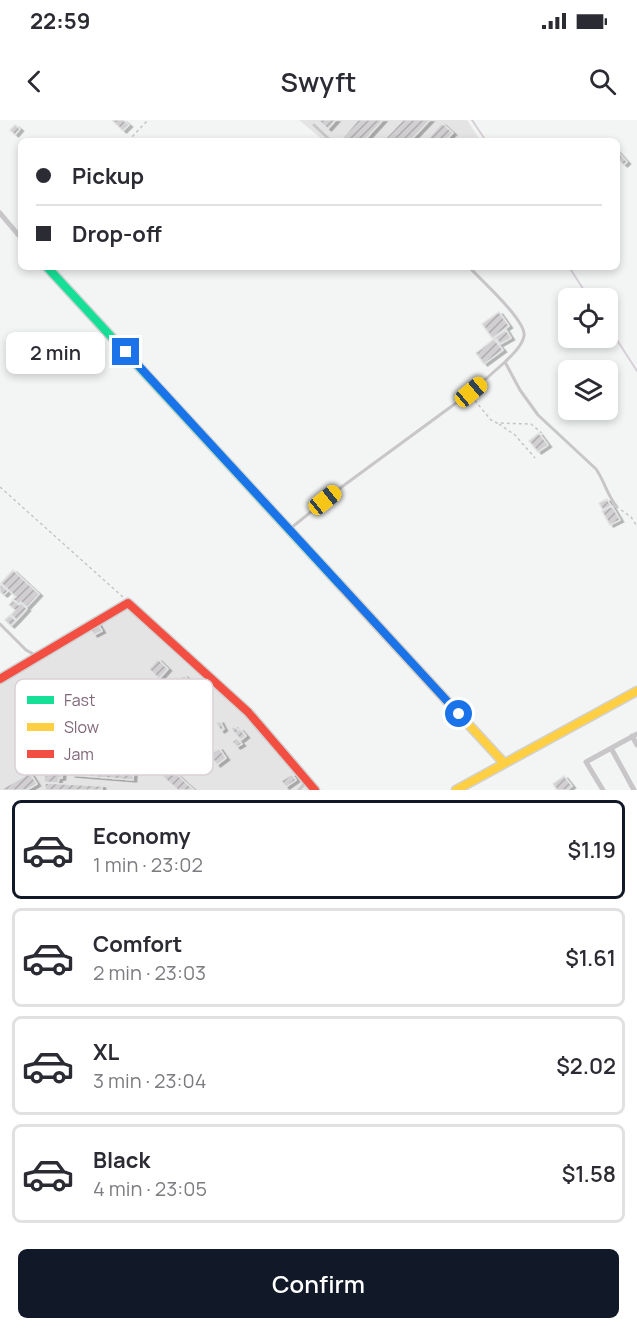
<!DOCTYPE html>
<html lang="en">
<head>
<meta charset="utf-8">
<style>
	:root { --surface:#fff; --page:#f2f2f3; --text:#2b2b33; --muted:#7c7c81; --line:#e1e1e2; --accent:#111827 }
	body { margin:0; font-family:Manrope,sans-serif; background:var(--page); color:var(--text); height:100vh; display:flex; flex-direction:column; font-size:22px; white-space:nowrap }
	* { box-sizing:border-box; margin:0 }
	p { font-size:20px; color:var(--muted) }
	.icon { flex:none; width:33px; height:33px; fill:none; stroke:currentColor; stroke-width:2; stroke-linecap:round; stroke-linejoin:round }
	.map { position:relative; height:670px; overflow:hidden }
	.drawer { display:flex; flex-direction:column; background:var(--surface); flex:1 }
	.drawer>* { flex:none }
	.guide { position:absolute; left:18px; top:18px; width:602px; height:132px; border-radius:9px; box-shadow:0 3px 9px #0003; display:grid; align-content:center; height:132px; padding:0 18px; background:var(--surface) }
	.tools { position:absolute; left:558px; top:168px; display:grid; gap:12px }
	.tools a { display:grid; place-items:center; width:60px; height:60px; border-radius:9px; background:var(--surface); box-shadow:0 3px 9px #0003; font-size:30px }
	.end { position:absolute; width:27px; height:27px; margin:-14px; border:8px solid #1a73e8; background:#fff; box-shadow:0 0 0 3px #fff }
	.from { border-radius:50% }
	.bubble { position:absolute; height:42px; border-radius:9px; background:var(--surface); box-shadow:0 3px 9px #0003; font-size:20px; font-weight:600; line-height:42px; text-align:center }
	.car { position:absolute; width:18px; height:36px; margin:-18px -9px; border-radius:8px; box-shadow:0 0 4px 2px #0007; background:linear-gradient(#f5c518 24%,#345 0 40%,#f5c518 0 76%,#345 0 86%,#f5c518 0) }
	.guide b { display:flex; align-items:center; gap:21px; height:57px; font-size:22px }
	.guide b+b { border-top:2px solid var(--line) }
	.guide i { width:15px; height:15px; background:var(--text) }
	ul { padding:10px 0 0; list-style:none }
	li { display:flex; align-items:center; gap:18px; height:99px; margin:0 12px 9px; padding:0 6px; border:3px solid var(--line); border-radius:9px }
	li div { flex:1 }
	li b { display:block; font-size:22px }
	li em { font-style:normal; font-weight:600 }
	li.selected { border-color:var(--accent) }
	li>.icon { width:54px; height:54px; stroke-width:1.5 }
	.cta { display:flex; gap:12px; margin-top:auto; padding:12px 18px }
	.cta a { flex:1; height:69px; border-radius:9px; background:var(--accent); color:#fff; font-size:24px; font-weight:600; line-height:69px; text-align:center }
	.status { display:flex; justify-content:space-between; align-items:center; height:42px; padding:0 30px; background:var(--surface); direction:ltr }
	.status svg { height:16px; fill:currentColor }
	header { display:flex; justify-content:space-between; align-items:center; height:78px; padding:0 18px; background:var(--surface); font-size:27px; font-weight:600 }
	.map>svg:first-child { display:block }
	.built { fill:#e5e4e5 }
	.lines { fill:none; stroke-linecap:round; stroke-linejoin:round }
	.stream { stroke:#d8d0d8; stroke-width:2 }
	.building { fill:url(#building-hatch); stroke:#e2e3e3; stroke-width:1.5; filter:url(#shadow) }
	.fast-casing { stroke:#d1d1d2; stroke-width:11 }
	.slow-casing { stroke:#d1d1d2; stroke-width:11 }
	.jam-casing { stroke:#d1d1d2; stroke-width:11 }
	.path { stroke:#c6c4c5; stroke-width:1.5; stroke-dasharray:3 3; stroke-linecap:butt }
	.lane { stroke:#c8c6c8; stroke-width:3 }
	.street { stroke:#c8c6c8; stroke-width:5 }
	.fast { stroke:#16e098; stroke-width:8 }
	.slow { stroke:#ffcf43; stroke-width:8 }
	.jam { stroke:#f24e42; stroke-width:8 }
	.route { stroke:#1a73e8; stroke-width:8 }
	.key { fill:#fff; stroke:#d9d1d7; stroke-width:1.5 }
	.key-label { font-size:16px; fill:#80677a }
</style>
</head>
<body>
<div class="status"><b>22:59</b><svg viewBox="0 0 49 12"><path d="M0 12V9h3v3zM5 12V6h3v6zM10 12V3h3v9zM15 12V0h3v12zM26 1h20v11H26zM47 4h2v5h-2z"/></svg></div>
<header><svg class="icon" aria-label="back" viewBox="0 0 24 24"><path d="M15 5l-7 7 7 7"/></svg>Swyft<svg class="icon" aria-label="search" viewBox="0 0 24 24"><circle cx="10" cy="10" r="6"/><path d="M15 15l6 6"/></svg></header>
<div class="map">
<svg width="637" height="670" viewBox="0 0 637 670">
	<defs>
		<pattern id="building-hatch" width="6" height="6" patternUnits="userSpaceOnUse" patternTransform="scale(1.5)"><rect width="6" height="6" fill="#d1cfd1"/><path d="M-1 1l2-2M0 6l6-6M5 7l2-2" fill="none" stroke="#afacaf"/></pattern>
		<filter id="shadow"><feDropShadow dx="3.5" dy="2" stdDeviation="0" flood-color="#0004"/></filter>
	</defs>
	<rect width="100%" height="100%" fill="#f3f4f4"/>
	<path class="built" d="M 299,0 L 467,0 L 481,21 L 324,21 Z
		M 126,485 L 246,595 L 311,670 L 0,670 L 0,560 Z"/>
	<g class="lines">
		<path class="stream" d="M 472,0 L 486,21
			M 569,147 L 589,178
			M 608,206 L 637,251"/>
	</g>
	<path class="building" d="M 112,0 L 123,0 L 129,5 L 123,11 Z
		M 318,0 L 336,0 L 328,9 Z
		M 358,0 L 383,0 L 364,21 L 340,21 Z
		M 403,0 L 430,0 L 410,21 L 383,21 Z
		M 442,3 L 453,13 L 445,21 L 426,21 Z
		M 15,5 L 20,9 L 15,15 L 10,10 Z
		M 617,31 L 627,42 L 624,45 L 616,37 Z
		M 499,192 L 509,206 L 492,218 L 482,204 Z
		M 506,210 L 511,218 L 500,224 L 495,217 Z
		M 494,219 L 503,230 L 484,244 L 476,233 Z
		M 539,313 L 548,325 L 538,332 L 529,321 Z
		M 607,379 L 611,386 L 603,390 L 599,383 Z
		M 612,386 L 620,400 L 610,405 L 602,391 Z
		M 13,450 L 39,474 L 27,487 L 21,482 L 19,484 L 13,479 L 16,477 L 1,463 Z
		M 0,464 L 8,471 L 4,475 L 0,472 Z
		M 13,480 L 19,485 L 21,483 L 27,489 L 17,500 L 11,495 L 15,490 L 9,485 Z
		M 10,495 L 16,501 L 11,506 L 5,500 Z
		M 97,502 L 102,511 L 94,515 L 89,507 Z
		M 158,539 L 168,549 L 159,559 L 149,549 Z
		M 184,555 L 191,563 L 183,571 L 175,563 Z
		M 220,601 L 224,609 L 221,611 L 216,603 Z
		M 234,606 L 238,610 L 240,609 L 246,616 L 241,620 L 231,609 Z
		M 237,618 L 242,624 L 237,627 L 232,622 Z
		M 219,628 L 226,638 L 217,645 L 210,635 Z
		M 49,638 L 64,640 L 62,658 L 59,658 L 58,663 L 44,662 L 45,655 L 47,655 Z
		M 73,643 L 134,648 L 133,660 L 72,655 Z
		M 171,649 L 194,670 L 178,670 L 163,657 Z
		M 30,653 L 37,664 L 27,670 L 0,670 Z
		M 292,654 L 296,660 L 286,667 L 281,661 Z
		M 564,656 L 572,666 L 567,670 L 557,670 L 553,664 Z
		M 45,663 L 102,666 L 102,670 L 45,670 Z"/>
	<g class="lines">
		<g class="fast-casing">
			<path id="fast" d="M 47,147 L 342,467"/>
		</g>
		<g class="slow-casing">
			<path id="slow" d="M 342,467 L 504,643
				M 456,670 L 637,571"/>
		</g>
		<g class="jam-casing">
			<path id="jam" d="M 0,559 L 128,483 L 248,592 L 315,670"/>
		</g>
		<path class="path" d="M 128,21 L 148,0
			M 472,275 L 476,282 L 491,300 L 497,303 L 531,304 L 542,313
			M 499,304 L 515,315 L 535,338
			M 0,367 L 124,478
			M 621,390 L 631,397 L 637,406"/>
		<path class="lane" d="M 314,5 L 331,21
			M 469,147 C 480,159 527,201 524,216 C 522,226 512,235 505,242 L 520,270 L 538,295 L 596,349 C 605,362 607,375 617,387
			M 291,408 L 343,366 L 471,272 L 505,242
			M 0,504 L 26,530 L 35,535
			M 299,670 L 306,662"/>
		<path class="street" d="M 0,93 L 21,118
			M 632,616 L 637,625
			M 611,628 L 634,670
			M 603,670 L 586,642 L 637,614"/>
		<use href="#fast" class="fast"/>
		<use href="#slow" class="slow"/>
		<use href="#jam" class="jam"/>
	</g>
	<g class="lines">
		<path class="route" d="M 126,232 L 459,594"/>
	</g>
	<rect x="15" y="559" width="198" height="96" rx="9" class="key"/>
	<rect x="27" y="576" width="27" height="8" fill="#16e098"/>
	<rect x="27" y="603" width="27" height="8" fill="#ffcf43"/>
	<rect x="27" y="630" width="27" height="8" fill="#f24e42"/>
	<g class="key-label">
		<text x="64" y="586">Fast</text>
		<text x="64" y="613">Slow</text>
		<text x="64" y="640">Jam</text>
	</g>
</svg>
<div class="tools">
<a><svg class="icon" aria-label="locate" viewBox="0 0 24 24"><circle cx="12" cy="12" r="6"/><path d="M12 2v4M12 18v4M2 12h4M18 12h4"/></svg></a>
<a><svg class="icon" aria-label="layers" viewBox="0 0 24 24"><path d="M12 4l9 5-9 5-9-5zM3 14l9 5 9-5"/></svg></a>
</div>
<i class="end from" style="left:459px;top:594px"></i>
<i class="end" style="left:126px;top:232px"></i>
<div class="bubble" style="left:6px;top:212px;width:99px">2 min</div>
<i class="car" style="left:471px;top:272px;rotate:50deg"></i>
<i class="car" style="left:325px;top:380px;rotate:51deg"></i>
<div class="guide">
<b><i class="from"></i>Pickup</b>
<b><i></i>Drop-off</b>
</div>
</div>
<section class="drawer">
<ul>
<li class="selected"><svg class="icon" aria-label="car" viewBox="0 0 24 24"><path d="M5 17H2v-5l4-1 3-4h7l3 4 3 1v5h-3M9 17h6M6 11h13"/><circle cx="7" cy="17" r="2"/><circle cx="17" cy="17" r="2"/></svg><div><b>Economy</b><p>1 min · 23:02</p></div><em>$1.19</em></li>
<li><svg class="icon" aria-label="car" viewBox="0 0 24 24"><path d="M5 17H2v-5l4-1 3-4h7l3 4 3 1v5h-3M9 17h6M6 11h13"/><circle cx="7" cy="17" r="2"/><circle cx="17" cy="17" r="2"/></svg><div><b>Comfort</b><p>2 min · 23:03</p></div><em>$1.61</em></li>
<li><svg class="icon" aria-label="car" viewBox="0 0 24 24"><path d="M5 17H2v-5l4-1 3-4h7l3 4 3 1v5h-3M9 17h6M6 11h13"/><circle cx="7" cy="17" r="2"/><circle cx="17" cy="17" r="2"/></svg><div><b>XL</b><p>3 min · 23:04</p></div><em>$2.02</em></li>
<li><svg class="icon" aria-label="car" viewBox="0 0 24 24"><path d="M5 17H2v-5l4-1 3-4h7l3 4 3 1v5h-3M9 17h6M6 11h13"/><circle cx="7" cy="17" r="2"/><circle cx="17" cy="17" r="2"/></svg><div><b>Black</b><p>4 min · 23:05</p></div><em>$1.58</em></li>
</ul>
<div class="cta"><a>Confirm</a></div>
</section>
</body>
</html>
